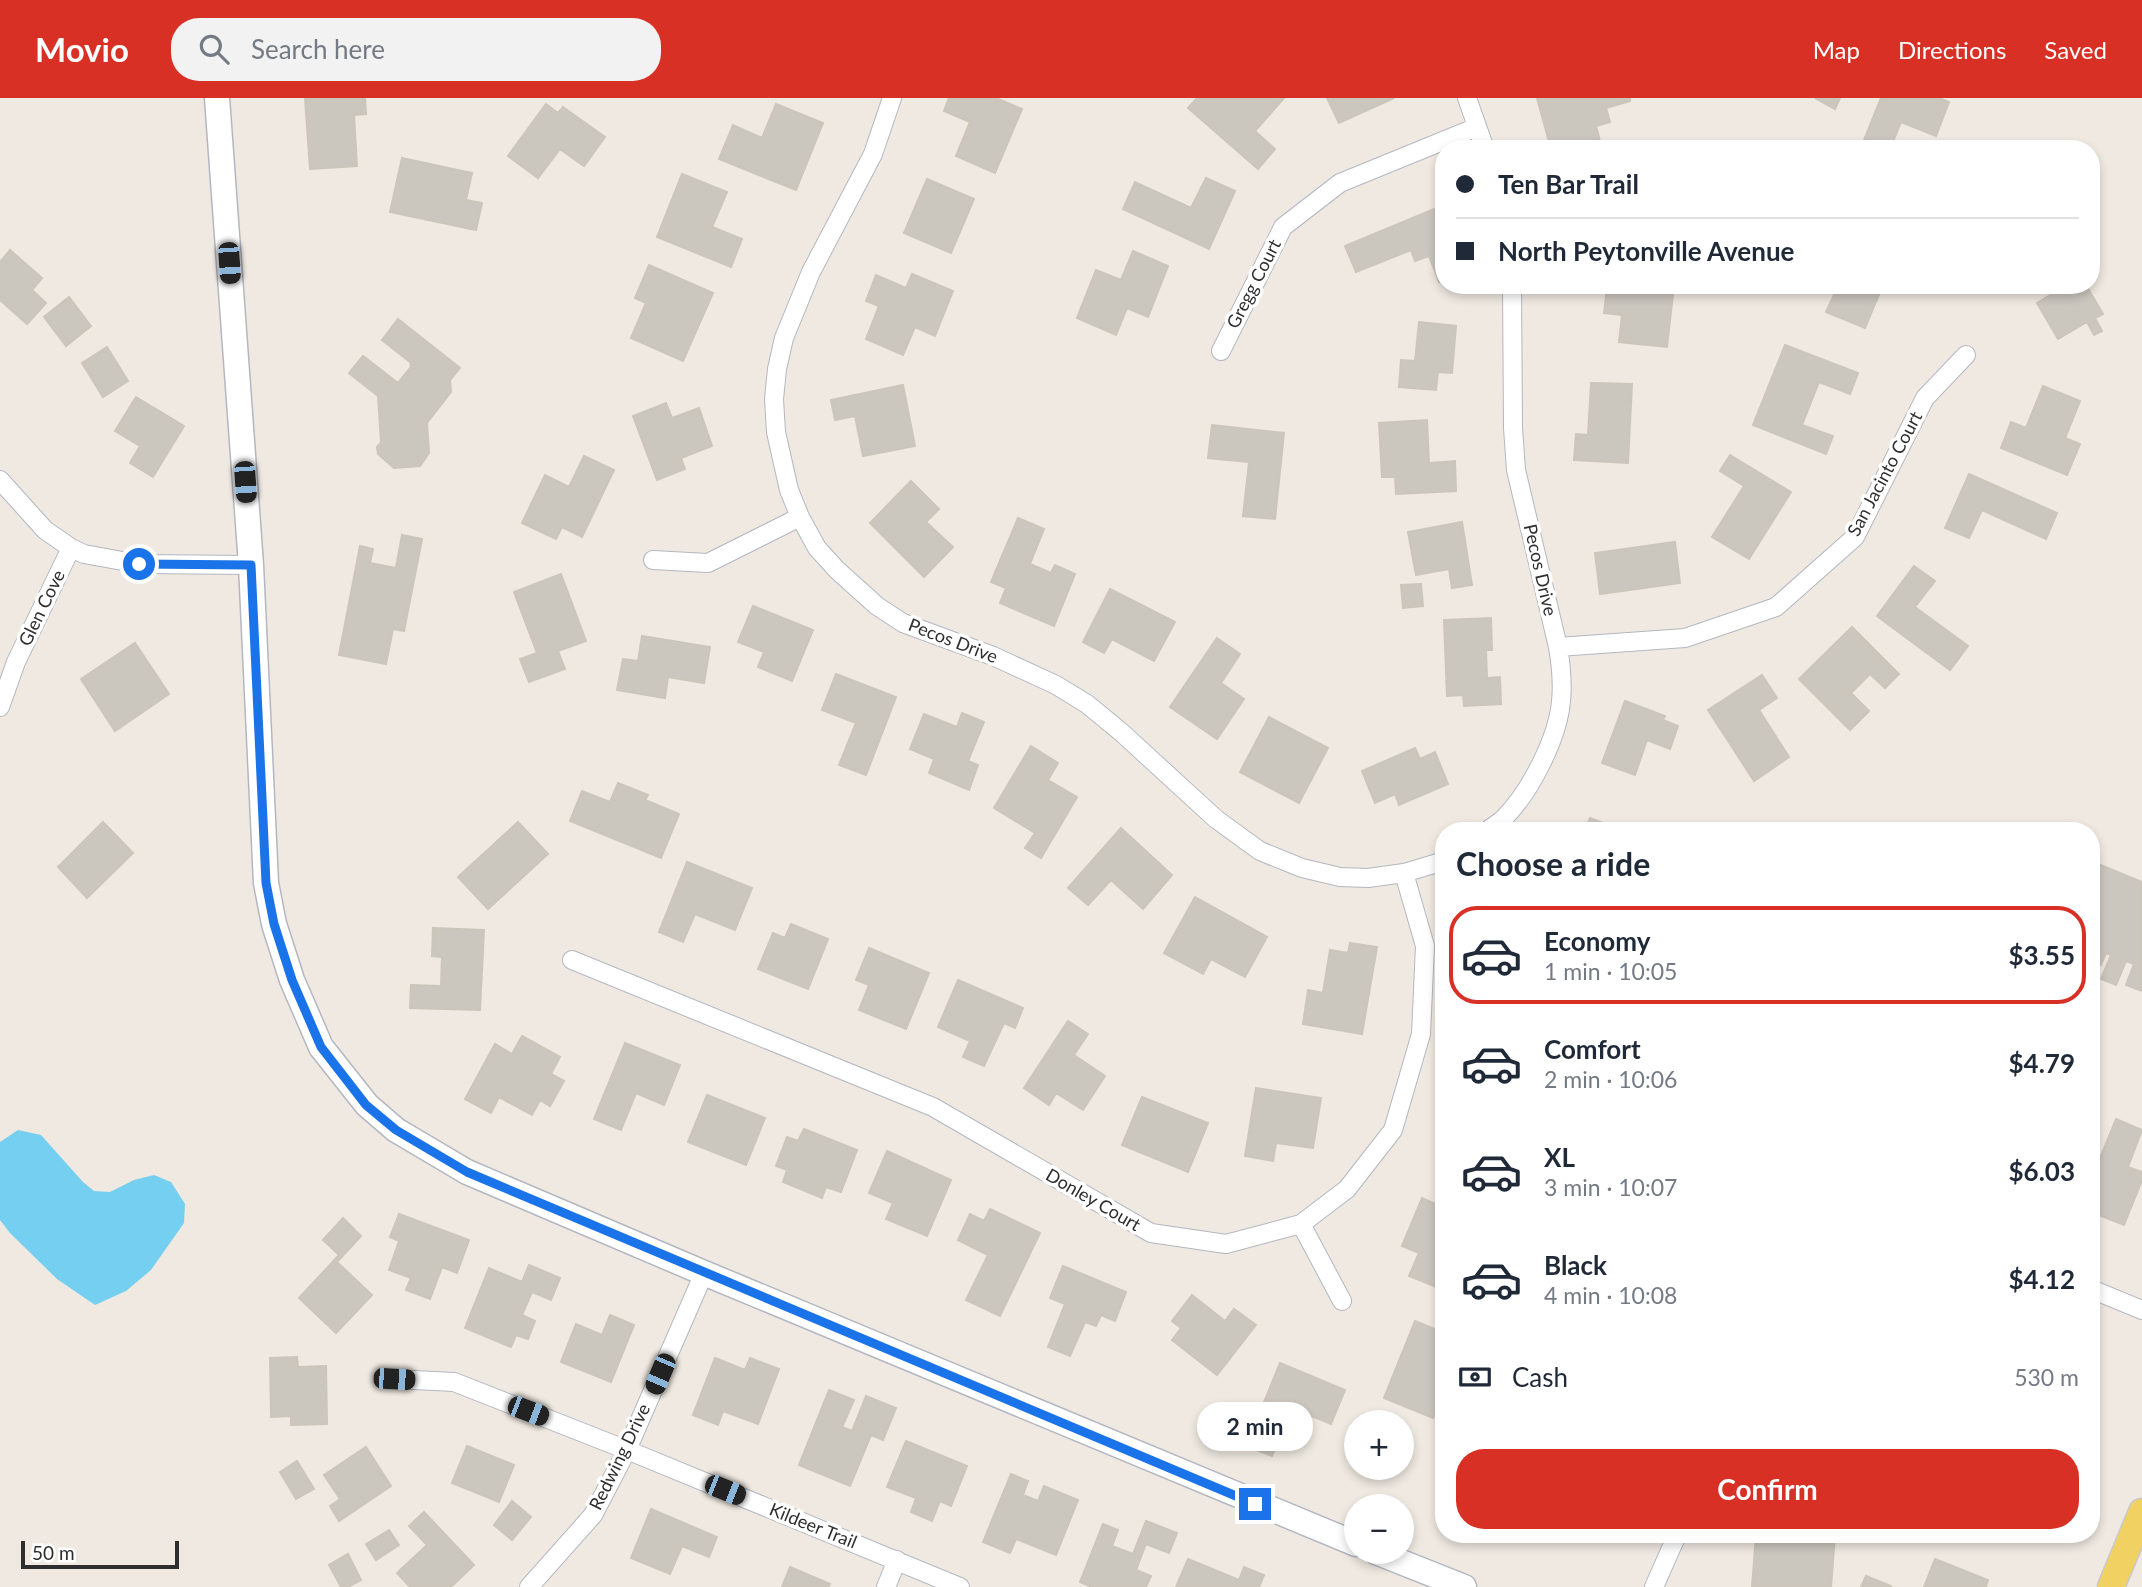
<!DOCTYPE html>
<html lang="en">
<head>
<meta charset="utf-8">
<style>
	:root { --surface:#fff; --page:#f2f2f3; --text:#1f2937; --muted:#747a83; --line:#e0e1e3; --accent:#d93025 }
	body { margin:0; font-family:Lato,sans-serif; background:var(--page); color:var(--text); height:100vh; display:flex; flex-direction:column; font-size:26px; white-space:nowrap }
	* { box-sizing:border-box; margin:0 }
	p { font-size:23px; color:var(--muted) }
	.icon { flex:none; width:38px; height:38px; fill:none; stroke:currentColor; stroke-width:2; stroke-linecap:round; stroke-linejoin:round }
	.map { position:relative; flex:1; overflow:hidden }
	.details { position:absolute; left:1435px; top:724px; width:665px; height:721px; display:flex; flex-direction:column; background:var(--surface); border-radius:28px; box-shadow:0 4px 10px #0003 }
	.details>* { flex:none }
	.top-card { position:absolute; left:1435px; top:42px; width:665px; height:154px; border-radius:28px; box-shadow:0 4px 10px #0003; display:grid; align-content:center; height:154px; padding:0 21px; background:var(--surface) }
	.controls { position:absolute; left:1344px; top:1312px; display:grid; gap:14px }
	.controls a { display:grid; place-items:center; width:70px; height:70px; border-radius:50%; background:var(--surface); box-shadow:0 4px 10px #0003; font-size:35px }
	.scale { position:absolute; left:21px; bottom:18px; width:158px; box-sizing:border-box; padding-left:7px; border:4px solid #2e2e2e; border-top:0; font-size:19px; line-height:24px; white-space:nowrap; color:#2e2e2e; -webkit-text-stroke:5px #fff; paint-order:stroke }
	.end { position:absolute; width:32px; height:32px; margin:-16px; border:9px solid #1a73e8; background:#fff; box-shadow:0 0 0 4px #fff }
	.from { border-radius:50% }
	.bubble { position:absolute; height:49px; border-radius:24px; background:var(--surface); box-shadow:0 4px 10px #0003; font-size:23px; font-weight:700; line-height:49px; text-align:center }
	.car { position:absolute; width:21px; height:42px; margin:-21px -10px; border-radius:9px; box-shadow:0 0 5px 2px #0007; background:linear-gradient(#222 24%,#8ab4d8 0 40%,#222 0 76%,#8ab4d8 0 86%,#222 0) }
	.top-card b { display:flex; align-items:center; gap:24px; height:66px; font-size:26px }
	.top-card b+b { border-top:2px solid var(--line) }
	.top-card i { width:18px; height:18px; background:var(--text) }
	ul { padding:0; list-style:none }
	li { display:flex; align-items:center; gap:21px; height:98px; margin:0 14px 10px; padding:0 7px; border:4px solid transparent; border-radius:28px }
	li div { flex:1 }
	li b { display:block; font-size:26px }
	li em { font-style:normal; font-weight:700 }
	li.on { border-color:var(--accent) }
	li>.icon { width:63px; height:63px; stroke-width:1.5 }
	h2 { padding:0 21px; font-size:32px; line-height:84px }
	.pay { display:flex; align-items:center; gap:18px; height:77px; padding:0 21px; font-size:26px }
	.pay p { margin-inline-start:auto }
	.button { display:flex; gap:14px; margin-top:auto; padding:14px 21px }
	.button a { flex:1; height:80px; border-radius:28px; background:var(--accent); color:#fff; font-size:28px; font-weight:700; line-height:80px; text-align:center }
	header { display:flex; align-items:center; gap:42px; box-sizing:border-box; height:98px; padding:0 35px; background:var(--accent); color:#fff }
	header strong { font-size:33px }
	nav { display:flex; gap:38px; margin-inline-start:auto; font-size:24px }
	.search { width:490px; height:63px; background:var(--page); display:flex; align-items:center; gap:18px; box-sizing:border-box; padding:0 24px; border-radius:28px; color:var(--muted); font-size:26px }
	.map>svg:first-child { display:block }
	.water { fill:#75cff0 }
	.building { fill:#cbc7bf; stroke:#cbc5ba; stroke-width:2 }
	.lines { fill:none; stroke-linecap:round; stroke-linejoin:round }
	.street-casing { stroke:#b4b7c1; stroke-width:20 }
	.secondary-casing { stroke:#b4b7c1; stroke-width:27 }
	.primary-casing { stroke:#c9c9c9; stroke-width:29 }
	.street { stroke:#fff; stroke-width:18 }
	.secondary { stroke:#fff; stroke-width:24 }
	.primary { stroke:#f2d163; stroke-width:26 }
	.route { stroke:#1a73e8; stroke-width:9 }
	.labels { text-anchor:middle; stroke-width:7; stroke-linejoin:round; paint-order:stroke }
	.street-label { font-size:18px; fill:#2e2e2e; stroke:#fff }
</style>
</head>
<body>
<header>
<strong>Movio</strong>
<div class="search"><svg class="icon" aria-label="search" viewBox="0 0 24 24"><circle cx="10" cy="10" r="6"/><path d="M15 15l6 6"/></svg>Search here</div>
<nav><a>Map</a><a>Directions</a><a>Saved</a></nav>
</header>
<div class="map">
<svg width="2142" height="1489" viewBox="0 0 2142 1489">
	<rect width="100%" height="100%" fill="#efe9e1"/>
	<path class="water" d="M 18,1032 L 41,1037 L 83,1084 L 94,1093 L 110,1094 L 134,1082 L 154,1077 L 171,1084 L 185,1106 L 184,1125 L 151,1172 L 126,1193 L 95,1207 L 57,1181 L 10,1135 L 0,1122 L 0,1044 Z"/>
	<path class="building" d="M 305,0 L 365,0 L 366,16 L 354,17 L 357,68 L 310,71 Z
		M 949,0 L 996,0 L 1022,11 L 995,75 L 956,58 L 970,24 L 944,13 Z
		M 1197,0 L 1284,0 L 1255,33 L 1275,51 L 1258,71 L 1188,10 Z
		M 1327,0 L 1394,0 L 1339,25 Z
		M 1537,0 L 1630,0 L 1630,3 L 1606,10 L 1610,24 L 1596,28 L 1602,51 L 1551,51 Z
		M 1815,0 L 1840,0 L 1835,11 Z
		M 1881,0 L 1939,0 L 1949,4 L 1936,38 L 1901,24 L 1890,51 L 1885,51 L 1864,42 Z
		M 546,6 L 558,15 L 563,9 L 605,39 L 584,68 L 560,51 L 538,80 L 508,58 Z
		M 776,6 L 823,25 L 796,92 L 719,61 L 733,27 L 762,40 Z
		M 402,60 L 472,75 L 466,102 L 482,105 L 476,132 L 390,114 Z
		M 682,76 L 727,94 L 712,129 L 742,141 L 731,169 L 657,139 Z
		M 1206,80 L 1235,93 L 1209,151 L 1123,111 L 1135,84 L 1191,110 Z
		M 927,81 L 974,101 L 951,155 L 904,135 Z
		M 1434,111 L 1444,135 L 1444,182 L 1439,184 L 1429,158 L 1415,163 L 1411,152 L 1356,174 L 1345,148 Z
		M 10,152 L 42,180 L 32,192 L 46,205 L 27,226 L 0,202 L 0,164 Z
		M 1133,153 L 1168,168 L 1148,219 L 1127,210 L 1116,237 L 1077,220 L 1096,172 L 1121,182 Z
		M 649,167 L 713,195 L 683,263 L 631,240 L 646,205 L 635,200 Z
		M 912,176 L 953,193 L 935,238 L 915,229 L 903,257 L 866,241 L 879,208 L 866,203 L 876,177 L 906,190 Z
		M 1822,187 L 1883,187 L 1865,230 L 1826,214 L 1835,195 L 1821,189 Z
		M 2067,187 L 2086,187 L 2103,216 L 2095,220 L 2102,233 L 2094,237 L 2087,224 L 2058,241 L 2037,205 Z
		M 1607,189 L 1673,196 L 1667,249 L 1619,244 L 1622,217 L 1604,215 Z
		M 69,199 L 91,228 L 66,248 L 44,219 Z
		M 398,221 L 460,270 L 450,282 L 451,294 L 427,325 L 429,355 L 420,368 L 394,370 L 378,356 L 377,349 L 381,344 L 378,298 L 349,275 L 363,258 L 398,285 L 411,269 L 410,264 L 382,242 Z
		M 1419,224 L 1456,228 L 1452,275 L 1438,274 L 1436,292 L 1399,289 L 1401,262 L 1415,263 Z
		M 1785,247 L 1858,275 L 1850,296 L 1819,284 L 1802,327 L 1833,338 L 1826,356 L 1753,327 Z
		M 107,249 L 128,283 L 103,299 L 82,265 Z
		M 1591,285 L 1632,286 L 1628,365 L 1574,362 L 1576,336 L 1588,337 Z
		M 903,287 L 915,348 L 863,358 L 855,318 L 835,322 L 831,302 Z
		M 2043,288 L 2080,303 L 2065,340 L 2080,346 L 2067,377 L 2001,350 L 2011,324 L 2026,330 Z
		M 136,299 L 184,328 L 153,379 L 130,365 L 140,348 L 115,333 Z
		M 666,305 L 672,320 L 699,310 L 712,348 L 681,360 L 685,371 L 657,382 L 633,318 Z
		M 1427,322 L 1429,365 L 1455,363 L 1456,393 L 1396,396 L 1395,379 L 1382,379 L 1379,325 Z
		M 1212,327 L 1284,335 L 1275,421 L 1243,418 L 1249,364 L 1208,360 Z
		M 1730,357 L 1791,394 L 1749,461 L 1712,439 L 1744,388 L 1720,373 Z
		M 584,358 L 614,372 L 582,439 L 562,429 L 556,441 L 522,425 L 545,377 L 569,389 Z
		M 1969,376 L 2057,415 L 2046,441 L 1982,412 L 1969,440 L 1945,430 Z
		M 911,383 L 939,411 L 926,424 L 953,449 L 924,479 L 870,425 Z
		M 1018,420 L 1044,431 L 1030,466 L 1051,475 L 1055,467 L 1075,476 L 1054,528 L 1000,505 L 1006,490 L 991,484 Z
		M 1462,424 L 1472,487 L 1452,490 L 1449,471 L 1416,477 L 1408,434 Z
		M 402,437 L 422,441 L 404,533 L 393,531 L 386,566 L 339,557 L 360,448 L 373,451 L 370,465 L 396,470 Z
		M 1675,444 L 1680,485 L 1600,496 L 1595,455 Z
		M 1914,468 L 1935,483 L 1915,509 L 1968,548 L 1950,572 L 1877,518 Z
		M 561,476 L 586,543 L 558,553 L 565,571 L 529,584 L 520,561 L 537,555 L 514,494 Z
		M 1421,486 L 1423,508 L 1403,510 L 1401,487 Z
		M 1110,491 L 1175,524 L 1154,563 L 1112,541 L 1104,555 L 1083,544 Z
		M 753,508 L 813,532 L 792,583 L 758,569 L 764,554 L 738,544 Z
		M 1491,520 L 1492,552 L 1486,552 L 1487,580 L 1500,579 L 1501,606 L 1464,608 L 1463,597 L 1447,598 L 1444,522 Z
		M 1852,529 L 1899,576 L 1885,590 L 1870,576 L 1851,595 L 1869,613 L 1850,632 L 1799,581 Z
		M 642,538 L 710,549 L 704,585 L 668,579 L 665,600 L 617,592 L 623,561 L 638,563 Z
		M 1217,540 L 1240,556 L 1221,585 L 1244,601 L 1217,641 L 1170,609 Z
		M 135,545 L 169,596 L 115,633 L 81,581 Z
		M 836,576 L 896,599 L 866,677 L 839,667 L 856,625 L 822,612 Z
		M 1762,577 L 1777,600 L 1759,612 L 1789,659 L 1754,683 L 1708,612 Z
		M 1625,603 L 1665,618 L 1663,622 L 1678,628 L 1670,651 L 1647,642 L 1635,677 L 1602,665 Z
		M 962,615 L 984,624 L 968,663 L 978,667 L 969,692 L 929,675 L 934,661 L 910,651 L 924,616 L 957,629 Z
		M 1269,619 L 1328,650 L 1299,705 L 1240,674 Z
		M 1031,648 L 1058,665 L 1048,682 L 1077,699 L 1041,760 L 1025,750 L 1035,735 L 994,710 Z
		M 1415,650 L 1420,661 L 1435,654 L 1448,686 L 1399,707 L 1395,696 L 1375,705 L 1362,673 Z
		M 618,685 L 648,697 L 645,702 L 679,716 L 661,760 L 570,723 L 582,693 L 610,704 Z
		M 1590,720 L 1623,733 L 1584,733 Z
		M 103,724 L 133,755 L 87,800 L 58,769 Z
		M 518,724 L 548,756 L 488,811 L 458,779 Z
		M 1121,730 L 1172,777 L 1143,811 L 1111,782 L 1088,807 L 1068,790 Z
		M 2091,763 L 2142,784 L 2142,893 L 2126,887 L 2134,866 L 2126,863 L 2116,887 L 2101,881 L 2111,857 L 2106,855 L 2101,867 L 2091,863 Z
		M 687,764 L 752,790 L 735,832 L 695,816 L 683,844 L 659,834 Z
		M 1195,799 L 1267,839 L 1245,879 L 1211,861 L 1203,876 L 1164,855 Z
		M 791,826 L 828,841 L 808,891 L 758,871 L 773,835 L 785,840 Z
		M 433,830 L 484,832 L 480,912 L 410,910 L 411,887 L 441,888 L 442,859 L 432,858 Z
		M 1350,845 L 1377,849 L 1362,936 L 1303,926 L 1308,892 L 1323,895 L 1330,852 L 1348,855 Z
		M 869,850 L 929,875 L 906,931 L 859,912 L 869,887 L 856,882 Z
		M 958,882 L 1023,910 L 1015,930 L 1004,925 L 984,968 L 963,959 L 970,943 L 938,929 Z
		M 1068,923 L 1088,936 L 1074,957 L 1105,978 L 1083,1012 L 1056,995 L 1049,1007 L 1024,990 Z
		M 522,938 L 560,959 L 551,976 L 564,983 L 550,1008 L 540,1002 L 532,1017 L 499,999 L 491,1015 L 465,1001 L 495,946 L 512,956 Z
		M 625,945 L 680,967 L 664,1007 L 636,995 L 621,1032 L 594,1021 Z
		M 1256,990 L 1321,1000 L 1313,1050 L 1276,1045 L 1273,1063 L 1245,1058 Z
		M 707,997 L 765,1020 L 746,1067 L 688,1044 Z
		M 1142,999 L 1208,1025 L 1188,1074 L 1122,1047 Z
		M 2116,1021 L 2142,1032 L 2128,1069 L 2142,1074 L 2142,1082 L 2124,1127 L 2091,1114 L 2091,1054 L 2101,1058 Z
		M 804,1031 L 857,1052 L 841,1094 L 826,1089 L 822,1100 L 783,1084 L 787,1072 L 776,1068 L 787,1039 L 798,1043 Z
		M 887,1053 L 951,1082 L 927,1138 L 886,1121 L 893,1105 L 869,1095 Z
		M 1422,1100 L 1444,1110 L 1444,1192 L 1409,1178 L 1419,1155 L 1402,1148 Z
		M 990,1111 L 1040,1135 L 1000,1218 L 966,1202 L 988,1157 L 958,1142 L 970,1116 L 984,1123 Z
		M 399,1116 L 469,1142 L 457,1175 L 442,1169 L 430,1201 L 406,1192 L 411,1180 L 389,1172 L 399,1143 L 390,1139 Z
		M 343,1120 L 361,1138 L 337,1164 L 372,1197 L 336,1235 L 299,1200 L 339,1157 L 323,1142 Z
		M 529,1167 L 560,1180 L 551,1202 L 532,1194 L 522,1217 L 535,1223 L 528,1241 L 516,1237 L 511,1249 L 465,1230 L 489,1170 L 522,1184 Z
		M 1063,1168 L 1126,1194 L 1115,1223 L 1101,1217 L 1096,1228 L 1085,1224 L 1070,1258 L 1048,1249 L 1065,1206 L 1050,1200 Z
		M 1192,1197 L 1225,1223 L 1234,1211 L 1256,1227 L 1217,1277 L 1172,1242 L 1181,1230 L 1172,1223 Z
		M 610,1217 L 634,1227 L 611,1284 L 561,1264 L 576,1226 L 602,1237 Z
		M 1415,1223 L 1444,1235 L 1444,1295 L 1433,1320 L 1384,1300 Z
		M 297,1259 L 298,1269 L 326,1268 L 327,1326 L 291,1327 L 291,1318 L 271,1319 L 270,1260 Z
		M 715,1260 L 745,1272 L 750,1260 L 779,1271 L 758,1326 L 723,1313 L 718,1327 L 693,1317 Z
		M 1280,1265 L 1345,1292 L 1331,1326 L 1292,1310 L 1272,1358 L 1246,1348 Z
		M 829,1292 L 854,1302 L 842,1329 L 852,1333 L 866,1298 L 896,1310 L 883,1342 L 871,1337 L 850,1388 L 799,1367 Z
		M 906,1343 L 967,1368 L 951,1408 L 940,1403 L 932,1423 L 911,1414 L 916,1400 L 887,1389 Z
		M 467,1348 L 514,1367 L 499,1404 L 452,1385 Z
		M 366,1349 L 391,1388 L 339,1423 L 330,1408 L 340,1401 L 324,1377 Z
		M 297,1363 L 314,1391 L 296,1401 L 280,1374 Z
		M 1011,1376 L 1028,1383 L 1023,1397 L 1038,1403 L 1044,1388 L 1078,1402 L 1056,1457 L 1016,1441 L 1010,1455 L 983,1444 Z
		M 512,1403 L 531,1419 L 512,1442 L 494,1427 Z
		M 651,1411 L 717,1439 L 709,1459 L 682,1448 L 670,1476 L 631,1460 Z
		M 424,1414 L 474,1467 L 451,1489 L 410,1489 L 397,1475 L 427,1447 L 409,1428 Z
		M 1146,1423 L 1177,1435 L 1169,1455 L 1146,1446 L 1136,1472 L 1151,1478 L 1146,1489 L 1092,1489 L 1080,1484 L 1103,1426 L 1118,1432 L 1112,1448 L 1133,1456 Z
		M 389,1432 L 399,1447 L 376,1462 L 366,1446 Z
		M 1756,1437 L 1835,1437 L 1831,1489 L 1752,1489 Z
		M 348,1456 L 361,1482 L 348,1489 L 341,1489 L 329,1467 Z
		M 1188,1461 L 1239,1482 L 1244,1469 L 1264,1477 L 1259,1489 L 1176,1489 Z
		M 1935,1461 L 1988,1482 L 1986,1489 L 1924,1489 Z
		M 790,1469 L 830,1486 L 828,1489 L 782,1489 Z
		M 1866,1478 L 1891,1488 L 1890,1489 L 1861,1489 Z"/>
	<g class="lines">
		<g class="street-casing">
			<path id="street" d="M 892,0 L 873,56 L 811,174 L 784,240 L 777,271 L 774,301 L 776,334 L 789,392 L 800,419 L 817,450 L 837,472 L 877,508 L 903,525 L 993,558 L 1056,587 L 1087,606 L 1121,634 L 1216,721 L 1260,753 L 1302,770 L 1340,779 L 1368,780 L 1404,775 L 1444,763
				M 1467,0 L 1485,51
				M 1221,253 L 1283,129 L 1340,85 L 1477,29
				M 0,382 L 45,432 L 71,450 L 84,456 L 139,466 L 251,467
				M 653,462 L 708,465 L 800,419
				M 1558,549 L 1685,540 L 1776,509 L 1855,439 L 1925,300 L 1966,257
				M 0,609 L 16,564 L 71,450
				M 1487,733 C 1492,729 1499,725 1504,720 C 1530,694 1558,640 1561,603 C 1563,585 1561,567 1558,549 L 1516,372 L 1513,330 L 1512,187
				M 572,862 L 933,1009 L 1151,1135 L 1226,1146 L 1301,1126 L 1347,1091 L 1393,1032 L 1421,936 L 1425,848 L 1404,775
				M 1301,1126 L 1342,1203
				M 2091,1191 L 2142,1212
				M 394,1281 L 454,1284 L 627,1352 L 960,1489
				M 529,1489 L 593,1417 L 627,1352 L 704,1175
				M 886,1489 L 897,1462
				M 1654,1489 L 1677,1437"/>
		</g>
		<g class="secondary-casing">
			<path id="secondary" d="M 217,0 L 251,467 L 266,785 L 274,826 L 292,882 L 321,949 L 367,1007 L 396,1032 L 467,1074 L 704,1175 L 1356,1446
				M 1376,1454 L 1464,1489"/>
		</g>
		<g class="primary-casing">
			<path id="primary" d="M 2111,1489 L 2142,1414"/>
		</g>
		<use href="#street" class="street"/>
		<use href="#secondary" class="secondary"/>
		<use href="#primary" class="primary"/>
	</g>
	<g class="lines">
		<path class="route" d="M 139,466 L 251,467 L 266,785 L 274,826 L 292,882 L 321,949 L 366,1007 L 396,1032 L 467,1074 L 1255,1406"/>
	</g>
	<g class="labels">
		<g class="street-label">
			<text transform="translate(1254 186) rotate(-63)" y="6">Gregg Court</text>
			<text transform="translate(1885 376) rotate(-62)" y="6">San Jacinto Court</text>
			<text transform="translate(1540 472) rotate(77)" y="6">Pecos Drive</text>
			<text transform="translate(42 510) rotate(-64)" y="6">Glen Cove</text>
			<text transform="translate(953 543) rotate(21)" y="6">Pecos Drive</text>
			<text transform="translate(1093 1102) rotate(30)" y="6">Donley Court</text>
			<text transform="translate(620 1359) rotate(-64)" y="6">Redwing Drive</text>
			<text transform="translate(813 1428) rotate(22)" y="6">Kildeer Trail</text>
		</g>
	</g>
</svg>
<div class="controls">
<a>+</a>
<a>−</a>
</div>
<div class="scale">50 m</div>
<i class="end from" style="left:139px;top:466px"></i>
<i class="end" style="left:1255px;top:1406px"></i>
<div class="bubble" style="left:1197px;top:1304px;width:116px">2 min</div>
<i class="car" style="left:229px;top:165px;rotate:176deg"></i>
<i class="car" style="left:245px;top:384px;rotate:176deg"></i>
<i class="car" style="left:660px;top:1276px;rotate:203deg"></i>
<i class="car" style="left:394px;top:1281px;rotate:93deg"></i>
<i class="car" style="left:528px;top:1313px;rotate:111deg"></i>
<i class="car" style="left:725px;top:1392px;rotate:112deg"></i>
<div class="top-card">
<b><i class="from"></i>Ten Bar Trail</b>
<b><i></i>North Peytonville Avenue</b>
</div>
<section class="details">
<h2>Choose a ride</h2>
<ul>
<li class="on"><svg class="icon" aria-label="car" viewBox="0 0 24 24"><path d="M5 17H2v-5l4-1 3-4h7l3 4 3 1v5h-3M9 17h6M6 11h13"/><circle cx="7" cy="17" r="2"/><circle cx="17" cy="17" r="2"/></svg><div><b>Economy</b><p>1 min · 10:05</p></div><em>$3.55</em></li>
<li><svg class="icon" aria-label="car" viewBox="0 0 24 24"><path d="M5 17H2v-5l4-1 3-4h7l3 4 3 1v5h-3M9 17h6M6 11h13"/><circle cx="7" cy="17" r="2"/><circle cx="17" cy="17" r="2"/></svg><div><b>Comfort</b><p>2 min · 10:06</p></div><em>$4.79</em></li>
<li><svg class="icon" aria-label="car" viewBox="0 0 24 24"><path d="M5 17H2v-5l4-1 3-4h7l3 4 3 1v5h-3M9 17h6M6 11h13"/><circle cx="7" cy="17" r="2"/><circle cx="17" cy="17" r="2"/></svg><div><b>XL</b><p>3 min · 10:07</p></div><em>$6.03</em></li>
<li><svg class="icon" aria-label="car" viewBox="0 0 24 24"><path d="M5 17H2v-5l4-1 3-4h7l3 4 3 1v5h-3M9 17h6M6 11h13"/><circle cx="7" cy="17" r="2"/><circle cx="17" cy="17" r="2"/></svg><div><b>Black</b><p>4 min · 10:08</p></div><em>$4.12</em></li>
</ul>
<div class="pay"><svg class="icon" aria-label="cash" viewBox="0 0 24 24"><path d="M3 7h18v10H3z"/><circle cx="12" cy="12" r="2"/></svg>Cash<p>530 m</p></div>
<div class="button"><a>Confirm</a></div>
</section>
</div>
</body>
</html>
